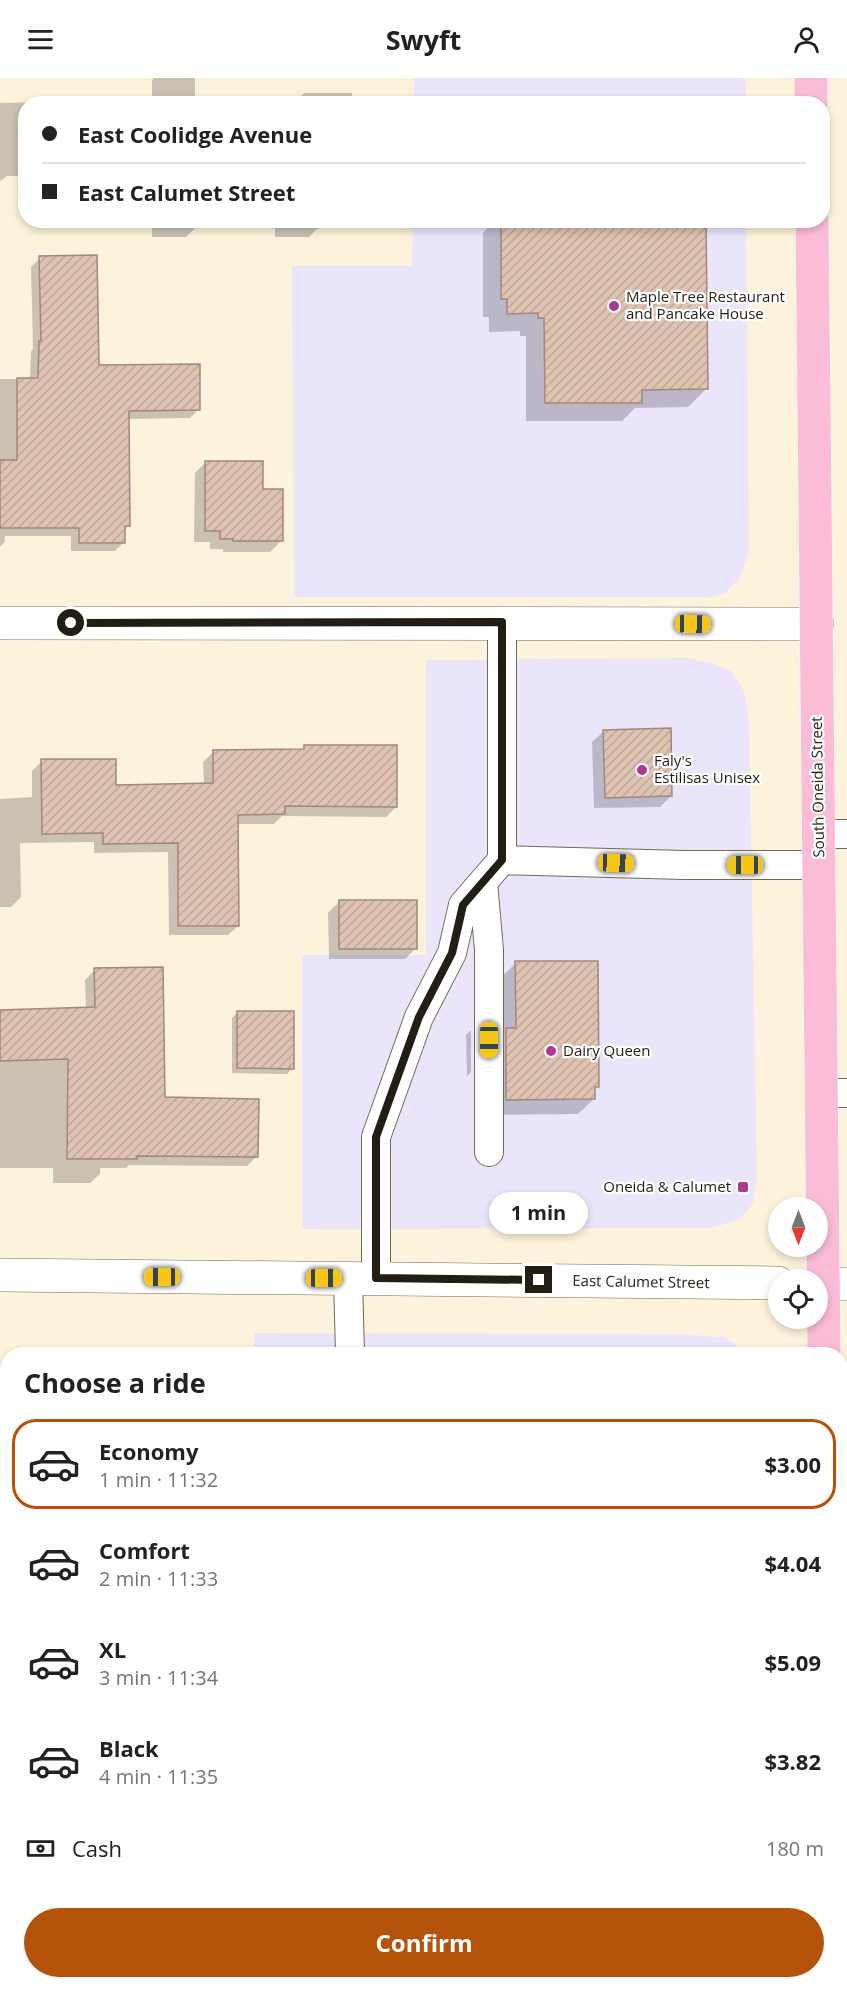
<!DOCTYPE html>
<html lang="en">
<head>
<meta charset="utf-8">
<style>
	:root { --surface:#fff; --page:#f2f2f2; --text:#222; --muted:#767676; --line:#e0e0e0; --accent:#b45309 }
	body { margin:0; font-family:"Open Sans",sans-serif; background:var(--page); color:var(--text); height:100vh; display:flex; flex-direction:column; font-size:22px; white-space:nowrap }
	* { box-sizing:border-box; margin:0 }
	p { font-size:20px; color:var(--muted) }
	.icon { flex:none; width:33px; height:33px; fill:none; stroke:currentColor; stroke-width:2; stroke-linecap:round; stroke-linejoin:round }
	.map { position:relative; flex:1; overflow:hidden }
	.sheet { position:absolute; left:0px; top:1269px; width:848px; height:642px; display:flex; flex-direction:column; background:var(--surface); border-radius:24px 24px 0 0; box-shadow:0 3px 9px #0003 }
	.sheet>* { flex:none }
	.hud { position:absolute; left:18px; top:18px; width:812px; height:132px; border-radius:24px; box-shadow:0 3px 9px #0003; display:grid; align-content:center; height:132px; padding:0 24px; background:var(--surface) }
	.needle { width:39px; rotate:180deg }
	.buttons { position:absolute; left:768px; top:1119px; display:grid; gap:12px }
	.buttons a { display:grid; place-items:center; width:60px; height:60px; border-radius:50%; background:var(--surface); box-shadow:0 3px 9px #0003; font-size:30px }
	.end { position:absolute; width:27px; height:27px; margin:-14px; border:8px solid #231e14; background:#fff; box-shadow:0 0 0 3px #fff }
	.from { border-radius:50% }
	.bubble { position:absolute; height:42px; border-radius:21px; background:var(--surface); box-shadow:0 3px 9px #0003; font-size:20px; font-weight:700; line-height:42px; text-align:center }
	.car { position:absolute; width:18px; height:36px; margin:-18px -9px; border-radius:8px; box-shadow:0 0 4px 2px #0007; background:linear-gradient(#f5c518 24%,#345 0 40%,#f5c518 0 76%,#345 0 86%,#f5c518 0) }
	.hud b { display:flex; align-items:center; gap:21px; height:57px; font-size:22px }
	.hud b+b { border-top:2px solid var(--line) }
	.hud i { width:15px; height:15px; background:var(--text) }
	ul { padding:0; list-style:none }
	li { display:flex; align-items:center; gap:18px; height:90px; margin:0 12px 9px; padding:0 12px; border:3px solid transparent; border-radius:24px }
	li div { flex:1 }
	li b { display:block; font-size:22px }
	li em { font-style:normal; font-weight:700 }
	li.selected { border-color:var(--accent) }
	li>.icon { width:54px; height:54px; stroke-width:1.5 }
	h2 { padding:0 24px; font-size:27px; line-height:72px }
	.pay { display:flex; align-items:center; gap:15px; height:66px; padding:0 24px; font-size:22px }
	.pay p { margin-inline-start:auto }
	.cta { display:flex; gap:12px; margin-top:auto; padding:12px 24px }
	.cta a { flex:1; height:69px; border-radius:36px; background:var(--accent); color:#fff; font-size:24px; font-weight:700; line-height:69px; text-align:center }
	header { display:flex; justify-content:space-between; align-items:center; height:78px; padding:0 24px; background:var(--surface); font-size:27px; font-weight:700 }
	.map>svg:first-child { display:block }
	.commercial { fill:#ebe5fb }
	.shadow { fill:#0003 }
	.building { fill:url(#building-hatch); stroke:#a28879; stroke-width:1.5 }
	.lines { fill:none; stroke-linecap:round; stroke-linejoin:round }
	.lane-casing { stroke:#756951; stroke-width:30 }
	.street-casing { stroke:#756951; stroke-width:34 }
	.secondary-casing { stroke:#756951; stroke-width:34 }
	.primary-casing { stroke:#fff; stroke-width:34 }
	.lane { stroke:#fff; stroke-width:28 }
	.street { stroke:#fff; stroke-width:33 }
	.secondary { stroke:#fff; stroke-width:33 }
	.primary { stroke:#fbbcd7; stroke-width:33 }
	.route { stroke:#231e14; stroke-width:8 }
	.poi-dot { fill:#ad3991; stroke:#fff; stroke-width:2 }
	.labels { text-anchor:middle; stroke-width:4.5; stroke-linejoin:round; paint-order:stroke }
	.poi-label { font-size:15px; fill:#231e14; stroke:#fff; text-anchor:start }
	.street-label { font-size:15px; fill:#231e14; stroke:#fff }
</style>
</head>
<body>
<header><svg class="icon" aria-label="menu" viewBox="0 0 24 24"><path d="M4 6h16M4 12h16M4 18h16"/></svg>Swyft<svg class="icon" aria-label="person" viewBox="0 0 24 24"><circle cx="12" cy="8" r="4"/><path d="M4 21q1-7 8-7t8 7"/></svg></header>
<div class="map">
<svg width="847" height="1911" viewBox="0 0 847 1911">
	<defs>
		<pattern id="building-hatch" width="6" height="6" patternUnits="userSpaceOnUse" patternTransform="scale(1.5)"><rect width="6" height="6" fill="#dec3b3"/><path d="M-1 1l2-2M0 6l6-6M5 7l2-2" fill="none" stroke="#bea799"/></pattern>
	</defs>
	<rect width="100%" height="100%" fill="#fdf2dc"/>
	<path class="commercial" d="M 414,0 L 745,0 L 746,25 L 414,25 Z
		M 413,143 L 746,143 L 749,472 L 741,498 L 726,515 L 710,519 L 294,519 L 292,188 L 412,188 Z
		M 685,580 L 712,585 L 731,593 L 744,613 L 749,643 L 757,1099 L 753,1126 L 740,1141 L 712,1150 L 302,1151 L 302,877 L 426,877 L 426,582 Z
		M 254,1255 L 675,1256 L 723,1259 L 750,1276 L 254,1276 Z"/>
	<path class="shadow" d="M 154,0 L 195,0 L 195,26 L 152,26 L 152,2 Z
		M 304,15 L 352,15 L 352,26 L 294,26 Z
		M 146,21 L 146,26 L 26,26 L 26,98 L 7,98 L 0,103 L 0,25 Z
		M 152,142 L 196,142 L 196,149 L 186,159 L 152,159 Z
		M 275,142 L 319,142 L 319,149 L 309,159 L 275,159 Z
		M 495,142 L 705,142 L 706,311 L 688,329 L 635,330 L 622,343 L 526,343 L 526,258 L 520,258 L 520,253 L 489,254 L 489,239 L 483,239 L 483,155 Z
		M 40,180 L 98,289 L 199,331 L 190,340 L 128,341 L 128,448 L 124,453 L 124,464 L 115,473 L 71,473 L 71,458 L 5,458 L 5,463 L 0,469 L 0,301 L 30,301 L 31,273 L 33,271 L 31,189 Z
		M 206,384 L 261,412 L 281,463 L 270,474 L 223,474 L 223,471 L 210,471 L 210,464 L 194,464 L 195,395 Z
		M 604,653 L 671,718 L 660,729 L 594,730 L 592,664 Z
		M 304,669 L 396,729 L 386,739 L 282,738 L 274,746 L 237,746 L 238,848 L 228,857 L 169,857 L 168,774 L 94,775 L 94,764 L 20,765 L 21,819 L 11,829 L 0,829 L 0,721 L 32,719 L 32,693 L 42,683 L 115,708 L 204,706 L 203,684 L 213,674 L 301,673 Z
		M 339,824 L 416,870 L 405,881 L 329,881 L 328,835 Z
		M 516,885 L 597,1008 L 594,1011 L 594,1021 L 578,1036 L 491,1037 L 500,900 Z
		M 95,892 L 163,1020 L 257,1078 L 247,1088 L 129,1087 L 126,1090 L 100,1090 L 100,1096 L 90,1105 L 53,1105 L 53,1090 L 0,1090 L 0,934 L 86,931 L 85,902 Z
		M 238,934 L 293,990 L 287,996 L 232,995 L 232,940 Z
		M 471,952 L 471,994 L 467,998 L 466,957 Z
		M 8,1311 L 8,1415 L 0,1415 L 0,1318 Z
		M 0,1823 L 8,1823 L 8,1904 L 211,1904 L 0,1904 Z
		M 650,1904 L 706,1904 L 699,1911 L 649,1911 Z"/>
	<path class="building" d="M 501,142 L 706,142 L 708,311 L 642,312 L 642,325 L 545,325 L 544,240 L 538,240 L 538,235 L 507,236 L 507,221 L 501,221 Z
		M 97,177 L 99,287 L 200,286 L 200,332 L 129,333 L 130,448 L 125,448 L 125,465 L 79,465 L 79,450 L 0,450 L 0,382 L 17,382 L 17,300 L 38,300 L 39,263 L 41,263 L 39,178 Z
		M 205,383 L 263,383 L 263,411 L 283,411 L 283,463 L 233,463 L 233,461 L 220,461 L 220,453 L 205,453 Z
		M 671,650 L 672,718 L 605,720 L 603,652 Z
		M 304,667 L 397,667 L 397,729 L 285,728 L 285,736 L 238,737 L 239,848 L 178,848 L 178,765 L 103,766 L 103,755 L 42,756 L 41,681 L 116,681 L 116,707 L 213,705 L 213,672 L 304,671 Z
		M 339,822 L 417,822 L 417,871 L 339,871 Z
		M 515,883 L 598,883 L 599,1009 L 595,1009 L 595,1021 L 506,1022 L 506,950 L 516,950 Z
		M 163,889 L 165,1019 L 259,1021 L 258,1079 L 137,1078 L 137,1081 L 67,1081 L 68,981 L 0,983 L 0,932 L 95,929 L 94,890 Z
		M 237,933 L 294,933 L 294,991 L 237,990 Z"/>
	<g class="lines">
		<g class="lane-casing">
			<path id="lane" d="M 819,756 L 847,756
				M 502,782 L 684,787 L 819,787
				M 483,804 L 489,872 L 489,1074
				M 821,1015 L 847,1015
				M 348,1200 L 350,1276
				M 376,1200 L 376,1059 L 419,939 L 452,875 L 463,827 L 502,782 L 502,545
				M 840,1595 L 847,1596"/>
		</g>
		<g class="street-casing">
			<path id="street" d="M 0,545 L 817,546"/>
		</g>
		<g class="secondary-casing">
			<path id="secondary" d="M 0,1197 L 778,1205
				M 818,1206 L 847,1206"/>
		</g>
		<g class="primary-casing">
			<path id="primary" d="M 811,0 L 811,26
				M 812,142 L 824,1276
				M 830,1904 L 830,1911"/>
		</g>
		<use href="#lane" class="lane"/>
		<use href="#street" class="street"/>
		<use href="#secondary" class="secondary"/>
		<use href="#primary" class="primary"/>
	</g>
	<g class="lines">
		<path class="route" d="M 71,545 L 502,544 L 502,782 L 463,827 L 452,875 L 419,939 L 376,1059 L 376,1200 L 539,1202"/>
	</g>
	<g class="poi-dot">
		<circle cx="614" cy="228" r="6"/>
		<circle cx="642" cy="692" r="6"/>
		<circle cx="551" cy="973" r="6"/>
		<rect x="737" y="1103" width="12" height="12" rx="3"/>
	</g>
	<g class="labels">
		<g class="poi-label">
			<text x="626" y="224">Maple Tree Restaurant<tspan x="626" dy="17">and Pancake House</tspan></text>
			<text x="654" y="688">Faly's<tspan x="654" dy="17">Estilisas Unisex</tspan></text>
			<text x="563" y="978">Dairy Queen</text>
			<text x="731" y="1114" text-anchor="end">Oneida &amp; Calumet</text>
		</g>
		<g class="street-label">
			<text transform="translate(818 709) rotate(-91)" y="5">South Oneida Street</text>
			<text transform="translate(641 1204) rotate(1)" y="5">East Calumet Street</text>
		</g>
	</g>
</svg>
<div class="buttons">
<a><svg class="needle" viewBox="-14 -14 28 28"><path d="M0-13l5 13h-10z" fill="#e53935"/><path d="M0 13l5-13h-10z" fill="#767676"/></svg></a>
<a><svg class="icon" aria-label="locate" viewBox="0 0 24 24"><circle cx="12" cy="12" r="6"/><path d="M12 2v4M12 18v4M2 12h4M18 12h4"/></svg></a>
</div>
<i class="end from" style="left:71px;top:545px"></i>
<i class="end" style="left:539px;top:1202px"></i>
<div class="bubble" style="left:489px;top:1114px;width:99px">1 min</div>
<i class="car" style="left:693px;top:546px;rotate:91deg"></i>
<i class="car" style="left:616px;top:785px;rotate:92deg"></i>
<i class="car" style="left:745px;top:787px;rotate:270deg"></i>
<i class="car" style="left:489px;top:962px;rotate:180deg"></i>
<i class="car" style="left:162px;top:1199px;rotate:270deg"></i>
<i class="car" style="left:324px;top:1200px;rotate:90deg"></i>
<div class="hud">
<b><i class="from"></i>East Coolidge Avenue</b>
<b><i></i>East Calumet Street</b>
</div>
<section class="sheet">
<h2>Choose a ride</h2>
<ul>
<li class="selected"><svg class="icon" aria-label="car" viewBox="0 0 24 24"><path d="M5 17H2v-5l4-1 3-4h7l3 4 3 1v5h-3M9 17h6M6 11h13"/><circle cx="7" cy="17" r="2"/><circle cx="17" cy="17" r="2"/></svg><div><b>Economy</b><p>1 min · 11:32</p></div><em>$3.00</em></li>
<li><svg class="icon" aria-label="car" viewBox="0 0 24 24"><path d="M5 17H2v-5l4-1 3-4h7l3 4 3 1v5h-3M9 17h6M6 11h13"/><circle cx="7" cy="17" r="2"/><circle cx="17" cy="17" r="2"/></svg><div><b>Comfort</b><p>2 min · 11:33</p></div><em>$4.04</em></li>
<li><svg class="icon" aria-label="car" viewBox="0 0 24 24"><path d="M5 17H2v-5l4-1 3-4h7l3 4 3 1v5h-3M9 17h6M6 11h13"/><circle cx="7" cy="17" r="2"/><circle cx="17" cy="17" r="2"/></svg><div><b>XL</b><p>3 min · 11:34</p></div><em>$5.09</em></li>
<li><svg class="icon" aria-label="car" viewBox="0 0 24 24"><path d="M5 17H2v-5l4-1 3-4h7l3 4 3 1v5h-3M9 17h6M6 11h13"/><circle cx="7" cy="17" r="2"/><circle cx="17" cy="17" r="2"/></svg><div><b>Black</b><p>4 min · 11:35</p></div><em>$3.82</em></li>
</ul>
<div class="pay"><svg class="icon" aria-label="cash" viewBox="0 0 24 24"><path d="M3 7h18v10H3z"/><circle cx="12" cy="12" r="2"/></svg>Cash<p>180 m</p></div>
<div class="cta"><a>Confirm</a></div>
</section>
</div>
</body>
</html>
